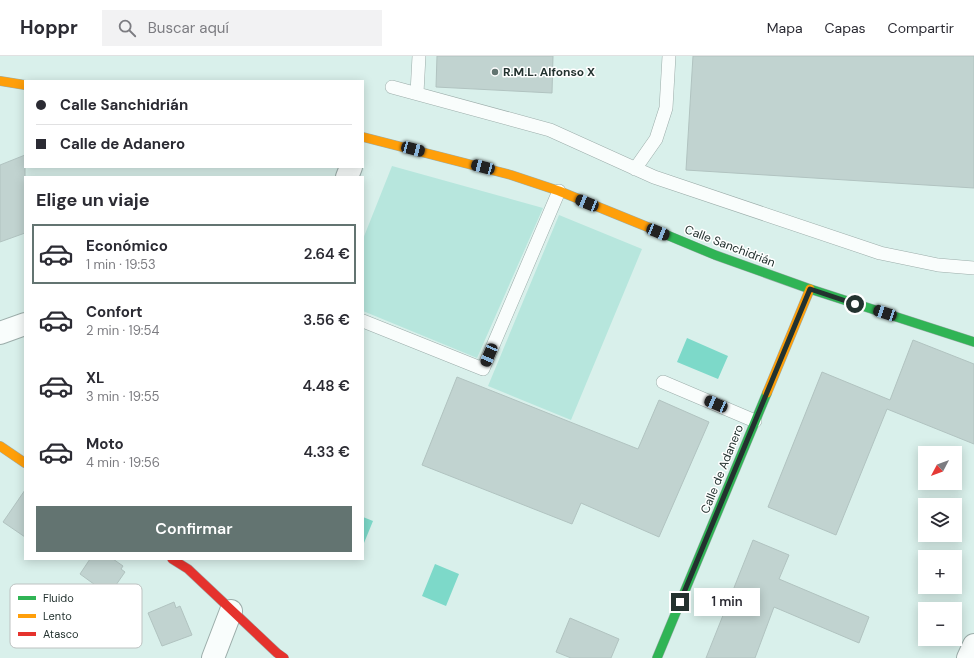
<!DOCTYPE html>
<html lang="es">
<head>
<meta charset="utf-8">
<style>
	:root { --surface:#fff; --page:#f2f2f3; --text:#2b2b33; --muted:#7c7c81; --line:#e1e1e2; --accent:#637471 }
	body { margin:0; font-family:"DM Sans",sans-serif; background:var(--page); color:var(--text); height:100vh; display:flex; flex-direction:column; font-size:15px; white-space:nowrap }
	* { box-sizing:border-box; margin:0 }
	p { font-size:13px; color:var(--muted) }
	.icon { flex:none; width:22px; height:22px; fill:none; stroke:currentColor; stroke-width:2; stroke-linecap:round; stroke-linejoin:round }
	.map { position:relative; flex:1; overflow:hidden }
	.sheet { position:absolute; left:24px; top:120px; width:340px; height:384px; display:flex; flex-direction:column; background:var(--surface); border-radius:0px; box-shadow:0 2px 10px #0003 }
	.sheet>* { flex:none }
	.top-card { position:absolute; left:24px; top:24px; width:340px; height:88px; border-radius:0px; box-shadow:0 2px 10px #0003; display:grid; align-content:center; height:88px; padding:0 12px; background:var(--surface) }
	.needle { width:26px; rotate:229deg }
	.fabs { position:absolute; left:918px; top:390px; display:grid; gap:8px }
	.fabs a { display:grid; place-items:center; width:44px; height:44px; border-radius:0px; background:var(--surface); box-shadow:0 2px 10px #0003; font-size:20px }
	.end { position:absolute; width:18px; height:18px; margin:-9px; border:5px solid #23322f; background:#fff; box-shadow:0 0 0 2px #fff }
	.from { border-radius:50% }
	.bubble { position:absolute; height:28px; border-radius:0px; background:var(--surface); box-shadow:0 2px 10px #0003; font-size:13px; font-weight:600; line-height:28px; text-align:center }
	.car { position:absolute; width:12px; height:24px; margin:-12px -6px; border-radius:5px; box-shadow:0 0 3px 1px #0007; background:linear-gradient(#222 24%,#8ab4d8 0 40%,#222 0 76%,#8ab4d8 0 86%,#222 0) }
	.top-card b { display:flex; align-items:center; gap:14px; height:38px; font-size:15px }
	.top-card b+b { border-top:1px solid var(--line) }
	.top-card i { width:10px; height:10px; background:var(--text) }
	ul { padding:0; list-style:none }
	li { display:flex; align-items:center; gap:12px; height:60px; margin:0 8px 6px; padding:0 4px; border:2px solid transparent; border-radius:0px }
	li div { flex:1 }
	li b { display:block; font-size:15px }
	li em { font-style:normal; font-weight:600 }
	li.active { border-color:var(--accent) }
	li>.icon { width:36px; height:36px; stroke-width:1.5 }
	h2 { padding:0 12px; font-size:18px; line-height:48px }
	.cta { display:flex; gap:8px; margin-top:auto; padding:8px 12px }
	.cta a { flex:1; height:46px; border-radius:0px; background:var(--accent); color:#fff; font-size:16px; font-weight:600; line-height:46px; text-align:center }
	header { display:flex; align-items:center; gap:24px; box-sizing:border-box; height:56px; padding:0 20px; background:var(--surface); border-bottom:1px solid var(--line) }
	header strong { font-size:19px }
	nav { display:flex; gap:22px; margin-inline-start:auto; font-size:14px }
	.search { width:280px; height:36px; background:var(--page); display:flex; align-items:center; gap:10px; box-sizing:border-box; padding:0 14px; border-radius:0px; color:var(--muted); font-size:15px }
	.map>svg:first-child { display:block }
	.green { fill:#b7e6dd }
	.water { fill:#7dd9c9 }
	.building { fill:#c1d3d0; stroke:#b1c3c0 }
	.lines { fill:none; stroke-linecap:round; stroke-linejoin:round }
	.lane-casing { stroke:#9cadaa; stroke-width:14 }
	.street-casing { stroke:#9cadaa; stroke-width:24 }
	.fast-casing { stroke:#9cadaa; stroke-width:10 }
	.slow-casing { stroke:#9cadaa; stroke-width:10 }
	.jam-casing { stroke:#9cadaa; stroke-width:10 }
	.lane { stroke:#f9fdfc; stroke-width:13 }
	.street { stroke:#f9fdfc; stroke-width:22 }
	.fast { stroke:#30b455; stroke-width:9 }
	.slow { stroke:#ff9f0a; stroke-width:9 }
	.jam { stroke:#e5322d; stroke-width:9 }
	.route { stroke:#23322f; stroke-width:5 }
	.poi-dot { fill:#637471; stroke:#fff; stroke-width:1.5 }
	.labels { text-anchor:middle; stroke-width:3; stroke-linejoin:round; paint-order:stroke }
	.poi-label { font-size:12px; font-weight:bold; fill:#23322f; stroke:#fff; text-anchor:start }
	.street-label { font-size:12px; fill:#23322f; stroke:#fff }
	.key { fill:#fff; stroke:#bdc2c1; stroke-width:1 }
	.key-label { font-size:11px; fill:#23322f }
</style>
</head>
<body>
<header>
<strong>Hoppr</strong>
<div class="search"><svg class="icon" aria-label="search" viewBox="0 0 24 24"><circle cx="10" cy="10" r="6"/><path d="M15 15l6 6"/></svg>Buscar aquí</div>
<nav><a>Mapa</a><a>Capas</a><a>Compartir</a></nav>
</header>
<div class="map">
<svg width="974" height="602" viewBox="0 0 974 602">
	<rect width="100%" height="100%" fill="#d9f0eb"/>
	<path class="green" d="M 392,110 L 543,152 L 477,302 L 363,255 L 363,183 Z
		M 559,159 L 642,193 L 571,364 L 488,330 Z"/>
	<path class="water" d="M 687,282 L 728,300 L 718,323 L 677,306 Z
		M 363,461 L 373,465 L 364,487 L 363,487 Z
		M 435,508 L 459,518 L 446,550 L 422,540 Z"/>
	<path class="building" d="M 437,0 L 553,0 L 552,37 L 436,31 Z
		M 693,0 L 974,0 L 974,132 L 686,114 Z
		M 25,99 L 25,177 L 0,186 L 0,109 Z
		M 913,284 L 974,308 L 974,388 L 887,353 L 836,479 L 768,451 L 822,316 L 890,344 Z
		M 457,321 L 638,393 L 659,344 L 709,366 L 659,481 L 581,447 L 572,468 L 422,409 Z
		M 25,434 L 25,481 L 3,466 Z
		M 753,484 L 789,499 L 779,523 L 869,561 L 859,587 L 774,551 L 755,602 L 706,602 Z
		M 90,503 L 113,503 L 123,510 L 121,513 L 125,516 L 109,539 L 80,518 Z
		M 174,546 L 176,552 L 180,550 L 192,579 L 162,590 L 148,557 Z
		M 570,562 L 619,583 L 611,602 L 571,602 L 556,596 Z"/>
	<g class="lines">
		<g class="lane-casing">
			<path id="lane" d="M 392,31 L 550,74 L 654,121 L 880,197 L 938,209 L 974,212
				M 417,37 L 419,0
				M 635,113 L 656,83 L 666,52 L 669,0
				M 363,265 L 483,313 L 559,135
				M 663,326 L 755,365"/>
		</g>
		<g class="street-casing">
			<path id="street" d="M 347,121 L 351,111
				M 0,277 L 25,268
				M 213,602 L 231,555
				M 968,602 L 974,589"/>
		</g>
		<g class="fast-casing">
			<path id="fast" d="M 650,172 L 715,199 L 810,233 L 974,286
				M 657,602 L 767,337"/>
		</g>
		<g class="slow-casing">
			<path id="slow" d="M 0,25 L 25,29
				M 363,81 L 511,119 L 559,135 L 650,172
				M 767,337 L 810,233
				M 0,390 L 25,407"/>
		</g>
		<g class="jam-casing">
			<path id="jam" d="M 172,503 L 188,513 L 277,597 L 284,602"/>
		</g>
		<use href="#lane" class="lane"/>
		<use href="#street" class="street"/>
		<use href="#fast" class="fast"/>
		<use href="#slow" class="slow"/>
		<use href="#jam" class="jam"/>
	</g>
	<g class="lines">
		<path class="route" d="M 680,546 L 810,233 L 855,248"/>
	</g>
	<circle class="poi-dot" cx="495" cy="16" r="4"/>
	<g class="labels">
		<g class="poi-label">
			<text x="503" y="20">R.M.L. Alfonso X</text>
		</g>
		<g class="street-label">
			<text transform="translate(730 190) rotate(21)" y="4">Calle Sanchidrián</text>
			<text transform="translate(722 413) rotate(-68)" y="4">Calle de Adanero</text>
		</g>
	</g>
	<rect x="10" y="528" width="132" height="64" rx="6" class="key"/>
	<rect x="18" y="540" width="18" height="4" fill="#30b455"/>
	<rect x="18" y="558" width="18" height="4" fill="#ff9f0a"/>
	<rect x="18" y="576" width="18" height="4" fill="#e5322d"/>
	<g class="key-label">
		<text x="43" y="546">Fluido</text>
		<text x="43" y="564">Lento</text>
		<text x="43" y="582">Atasco</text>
	</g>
</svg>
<div class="fabs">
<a><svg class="needle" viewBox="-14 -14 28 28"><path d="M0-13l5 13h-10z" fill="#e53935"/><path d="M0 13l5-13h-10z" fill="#7c7c81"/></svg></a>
<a><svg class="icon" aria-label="layers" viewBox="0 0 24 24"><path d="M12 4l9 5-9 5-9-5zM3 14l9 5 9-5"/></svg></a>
<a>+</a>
<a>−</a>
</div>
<i class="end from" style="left:855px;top:248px"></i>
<i class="end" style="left:680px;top:546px"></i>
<div class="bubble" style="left:694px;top:532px;width:66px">1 min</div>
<i class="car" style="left:413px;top:93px;rotate:105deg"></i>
<i class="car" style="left:483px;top:111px;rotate:285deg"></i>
<i class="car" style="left:587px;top:147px;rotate:292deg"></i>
<i class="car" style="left:658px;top:176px;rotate:112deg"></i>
<i class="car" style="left:885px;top:257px;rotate:288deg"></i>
<i class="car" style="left:489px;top:299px;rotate:203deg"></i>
<i class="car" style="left:716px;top:348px;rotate:293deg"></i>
<div class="top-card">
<b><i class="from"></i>Calle Sanchidrián</b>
<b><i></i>Calle de Adanero</b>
</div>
<section class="sheet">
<h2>Elige un viaje</h2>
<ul>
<li class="active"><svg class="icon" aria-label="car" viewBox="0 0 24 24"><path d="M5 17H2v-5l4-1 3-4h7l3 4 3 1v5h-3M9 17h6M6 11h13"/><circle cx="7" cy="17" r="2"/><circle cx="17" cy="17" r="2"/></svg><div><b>Económico</b><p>1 min · 19:53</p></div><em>2.64 €</em></li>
<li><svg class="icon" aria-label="car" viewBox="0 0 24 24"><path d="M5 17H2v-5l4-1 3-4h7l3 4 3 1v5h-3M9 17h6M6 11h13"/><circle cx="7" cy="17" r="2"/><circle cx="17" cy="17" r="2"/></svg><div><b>Confort</b><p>2 min · 19:54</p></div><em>3.56 €</em></li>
<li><svg class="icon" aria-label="car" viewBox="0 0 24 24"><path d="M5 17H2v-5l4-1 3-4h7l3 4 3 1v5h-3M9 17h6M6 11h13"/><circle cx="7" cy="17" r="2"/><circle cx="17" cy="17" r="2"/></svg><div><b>XL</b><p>3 min · 19:55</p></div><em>4.48 €</em></li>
<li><svg class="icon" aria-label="car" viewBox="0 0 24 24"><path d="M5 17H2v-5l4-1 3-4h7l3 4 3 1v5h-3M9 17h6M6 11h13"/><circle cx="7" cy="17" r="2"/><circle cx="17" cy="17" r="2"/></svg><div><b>Moto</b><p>4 min · 19:56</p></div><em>4.33 €</em></li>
</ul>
<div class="cta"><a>Confirmar</a></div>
</section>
</div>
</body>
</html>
